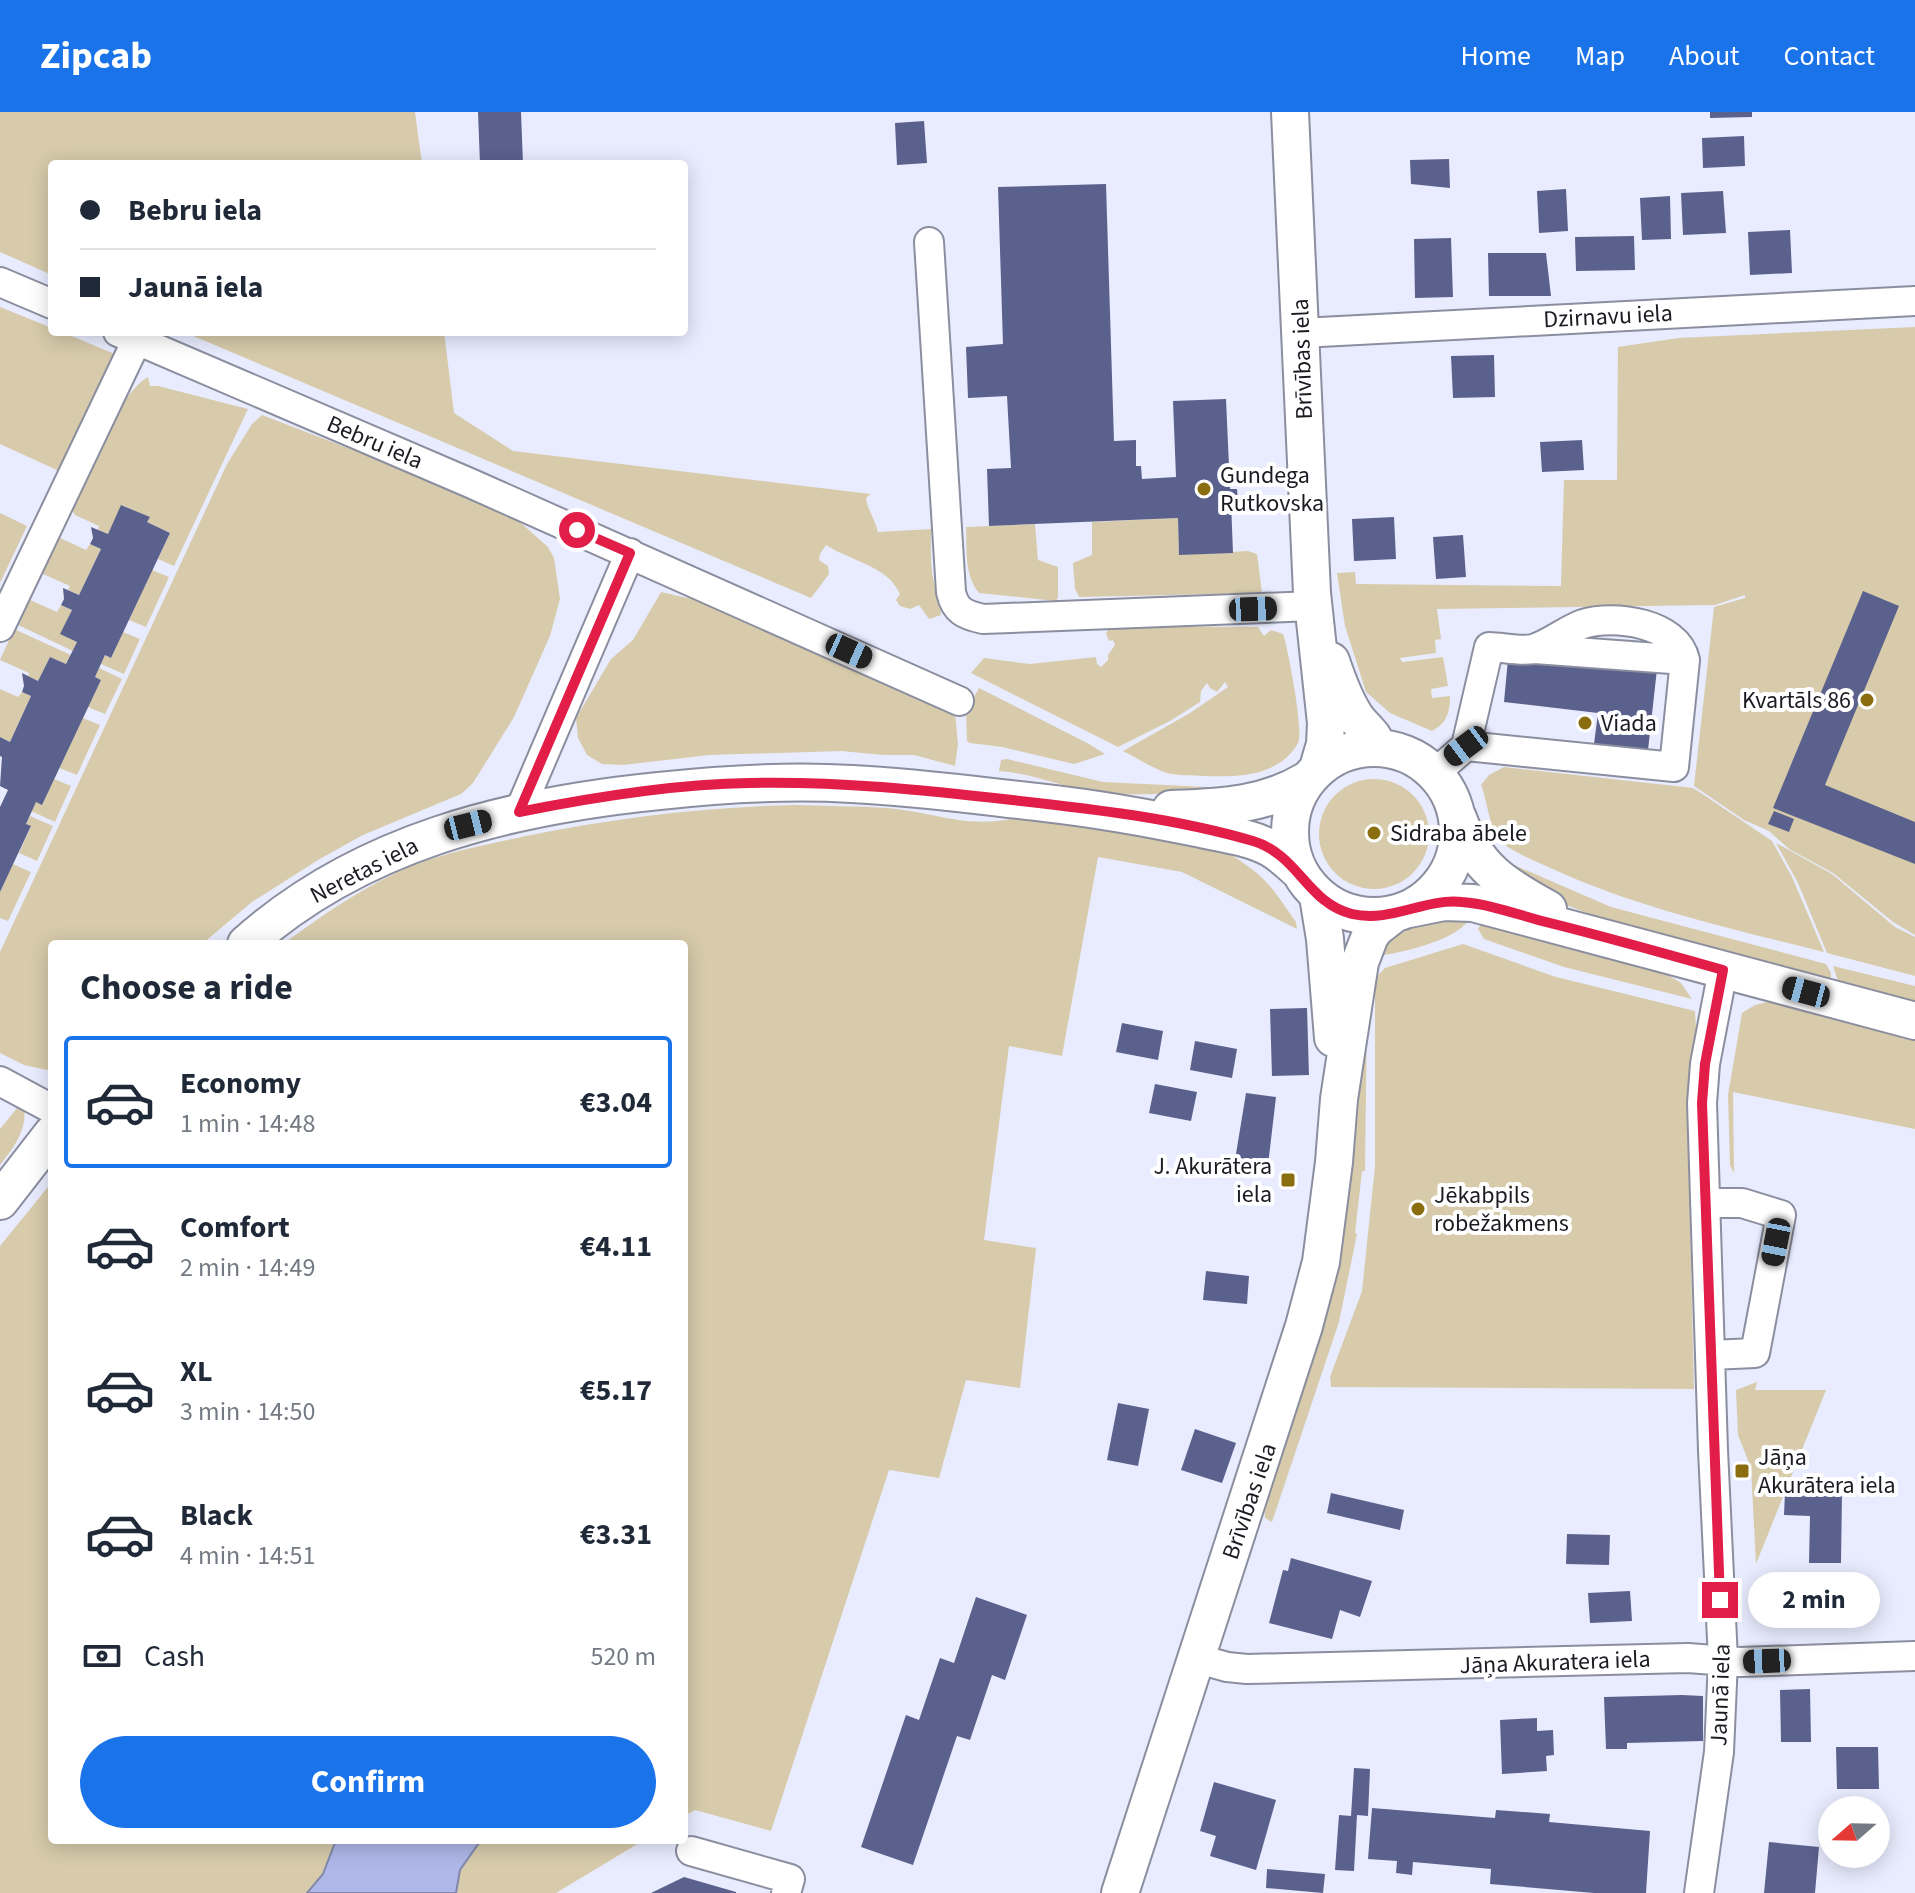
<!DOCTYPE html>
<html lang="en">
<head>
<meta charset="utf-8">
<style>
	:root { --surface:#fff; --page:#f2f2f3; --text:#1f2937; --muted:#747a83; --line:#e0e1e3; --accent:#1a73e8 }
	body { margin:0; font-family:"Source Sans 3",sans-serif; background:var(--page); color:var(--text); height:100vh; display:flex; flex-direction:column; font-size:30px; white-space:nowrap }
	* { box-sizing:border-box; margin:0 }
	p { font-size:26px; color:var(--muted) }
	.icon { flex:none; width:44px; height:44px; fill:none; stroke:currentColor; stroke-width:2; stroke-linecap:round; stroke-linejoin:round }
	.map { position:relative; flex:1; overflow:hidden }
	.details { position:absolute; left:48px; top:828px; width:640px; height:904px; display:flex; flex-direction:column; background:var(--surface); border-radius:8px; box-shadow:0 4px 20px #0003 }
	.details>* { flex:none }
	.hud { position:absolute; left:48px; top:48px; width:640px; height:176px; border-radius:8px; box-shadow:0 4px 20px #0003; display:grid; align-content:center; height:176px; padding:0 32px; background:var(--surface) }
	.needle { width:52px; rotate:250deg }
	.controls { position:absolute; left:1818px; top:1684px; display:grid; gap:16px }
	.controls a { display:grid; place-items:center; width:72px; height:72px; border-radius:50%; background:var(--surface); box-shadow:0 4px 20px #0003; font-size:40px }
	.end { position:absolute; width:36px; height:36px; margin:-18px; border:10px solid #e11d48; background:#fff; box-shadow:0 0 0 4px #fff }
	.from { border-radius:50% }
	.bubble { position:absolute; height:56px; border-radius:28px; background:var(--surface); box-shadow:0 4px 20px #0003; font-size:26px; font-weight:700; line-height:56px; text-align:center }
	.car { position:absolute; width:24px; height:48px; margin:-24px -12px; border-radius:10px; box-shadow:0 0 6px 2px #0007; background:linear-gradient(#222 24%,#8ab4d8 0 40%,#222 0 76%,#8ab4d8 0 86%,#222 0) }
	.hud b { display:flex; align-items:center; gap:28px; height:76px; font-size:30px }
	.hud b+b { border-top:2px solid var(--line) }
	.hud i { width:20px; height:20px; background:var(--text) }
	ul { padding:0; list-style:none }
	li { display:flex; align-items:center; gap:24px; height:132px; margin:0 16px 12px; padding:0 16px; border:4px solid transparent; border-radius:8px }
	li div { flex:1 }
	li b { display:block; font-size:30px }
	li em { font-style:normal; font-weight:700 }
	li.active { border-color:var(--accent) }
	li>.icon { width:72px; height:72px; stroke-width:1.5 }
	h2 { padding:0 32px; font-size:36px; line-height:96px }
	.pay { display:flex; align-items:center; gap:20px; height:88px; padding:0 32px; font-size:30px }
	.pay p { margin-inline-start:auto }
	.cta { display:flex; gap:16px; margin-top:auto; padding:16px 32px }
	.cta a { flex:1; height:92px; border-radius:48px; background:var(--accent); color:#fff; font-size:32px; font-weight:700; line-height:92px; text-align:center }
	header { display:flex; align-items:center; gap:48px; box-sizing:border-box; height:112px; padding:0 40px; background:var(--accent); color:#fff }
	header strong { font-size:38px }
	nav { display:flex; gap:44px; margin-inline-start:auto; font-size:28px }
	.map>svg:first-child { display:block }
	.green { fill:#d7cbab }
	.water { fill:#aeb7e7; stroke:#8288ac; stroke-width:2 }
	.building { fill:#5b618d }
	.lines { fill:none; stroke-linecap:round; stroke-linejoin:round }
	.minor-casing { stroke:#8b8e9e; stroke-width:32 }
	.major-casing { stroke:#8b8e9e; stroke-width:40 }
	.minor { stroke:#fff; stroke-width:28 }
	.major { stroke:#fff; stroke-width:36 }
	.route { stroke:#e11d48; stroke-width:10 }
	.poi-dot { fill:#8a6d0e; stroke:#fff; stroke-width:3 }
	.labels { text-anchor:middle; stroke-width:8; stroke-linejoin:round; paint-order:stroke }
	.street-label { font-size:24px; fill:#1b1c22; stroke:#fff }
	.poi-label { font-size:24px; fill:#1b1c22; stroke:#fff; text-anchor:start }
</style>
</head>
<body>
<header>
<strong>Zipcab</strong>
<nav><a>Home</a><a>Map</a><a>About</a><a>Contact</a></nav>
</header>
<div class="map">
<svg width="1915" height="1781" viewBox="0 0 1915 1781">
	<rect width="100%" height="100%" fill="#e9ecfe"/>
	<path class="green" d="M 0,0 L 415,0 L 422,52 L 52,52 L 52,163 L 0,140 Z
		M 0,195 L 52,216 L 52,220 L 62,220 L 117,243 L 59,359 L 0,332 Z
		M 1915,215 L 1915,823 L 1893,810 L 1833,761 L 1789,737 L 1769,719 L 1744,708 L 1694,674 L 1714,495 L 1745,486 L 1745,483 L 1715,493 L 1437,497 L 1441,527 L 1435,528 L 1436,541 L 1400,546 L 1402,550 L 1443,545 L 1448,574 L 1431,577 L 1432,586 L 1450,584 C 1450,600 1447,611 1432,619 L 1390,601 L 1366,580 L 1345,514 L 1337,461 L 1355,460 L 1356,472 L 1561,474 L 1564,368 L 1617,368 L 1618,235 L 1678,226 Z
		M 184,220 L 444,220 L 454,301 L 513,339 L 871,382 L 866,386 C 868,399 875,407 878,420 L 931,417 C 931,435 930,454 934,471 C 938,484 941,487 941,503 L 929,507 L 919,493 L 910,497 L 900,494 L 896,488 L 900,482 C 887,453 850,449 826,433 L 820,442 L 819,448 L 828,454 L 829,462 L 811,486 Z
		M 148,265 L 150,274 L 158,274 L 248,297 L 174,454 L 158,447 L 170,421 L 147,410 L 149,405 L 122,393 L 108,422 L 98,418 L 99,414 L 75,403 L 71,396 C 87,362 117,283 148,265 Z
		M 262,303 L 371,345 L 503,401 L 522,412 L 548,435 L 554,446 L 560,487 L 550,524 L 514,605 L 473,671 L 461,682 L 363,723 L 318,748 L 252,790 L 202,832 L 52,832 L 52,959 L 24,953 L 0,941 L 0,840 L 227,352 L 252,312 Z
		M 0,401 L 27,414 L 0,471 Z
		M 1178,406 L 1179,443 L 1248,439 L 1257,442 L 1262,481 L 1079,485 L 1075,477 L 1073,451 L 1092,443 L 1092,410 Z
		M 1035,412 L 1038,448 L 1058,455 L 1058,485 L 1056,489 L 979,481 C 964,463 967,437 966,415 Z
		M 58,425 L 86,438 L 90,432 L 101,437 L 79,483 L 68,478 L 70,474 L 41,461 Z
		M 152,458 L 169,465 L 146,515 L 129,508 Z
		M 661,480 L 705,490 L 955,600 L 958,632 L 955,654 L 914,643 L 884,643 L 841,639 L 709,643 L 623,653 L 602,652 L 587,643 L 578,626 L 576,606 L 611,547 L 633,528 Z
		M 28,487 L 57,500 L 61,493 L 72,498 L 61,522 L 77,530 L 73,539 L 16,512 Z
		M 1111,514 L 1258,515 L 1264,524 L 1271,518 L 1283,522 C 1288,536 1304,620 1298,631 C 1279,665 1237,665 1204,664 C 1192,663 1179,664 1167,661 C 1152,656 1137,646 1123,639 L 1190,601 L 1228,575 L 1225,570 L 1217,580 L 1210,576 L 1207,571 L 1201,579 L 1200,590 L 1170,609 L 1118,635 L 971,561 L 984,546 L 1030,552 L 1096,545 L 1097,552 L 1101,555 L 1108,548 L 1108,543 L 1115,533 L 1113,528 L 1109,529 L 1106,521 Z
		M 14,517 L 71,543 L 66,552 L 50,545 L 38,569 L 28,564 L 29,561 L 0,548 Z
		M 123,520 L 140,527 L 124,562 L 101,552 L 105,543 L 111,546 Z
		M 99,556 L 122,567 L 105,602 L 88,595 L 101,568 L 95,565 Z
		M 979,576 L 1089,632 L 1105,642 L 1074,652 L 1002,635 L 970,631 L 967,629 L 966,599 Z
		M 0,577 L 18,585 L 22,580 L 31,584 L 10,630 L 0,625 Z
		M 83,606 L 100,613 L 77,663 L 59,656 Z
		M 1007,647 L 1103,670 L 1227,676 C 1183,681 1140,685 1096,680 C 1063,676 1033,661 999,659 L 1001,648 Z
		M 1504,655 L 1693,676 L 1701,681 L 1772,729 L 1792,765 L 1824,840 C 1733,817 1641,797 1555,758 C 1538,750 1516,742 1501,730 C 1490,720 1487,687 1481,673 L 1489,663 Z
		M 54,667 L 71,674 L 55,710 L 31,699 L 36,690 L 42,692 Z
		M1319 722a55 55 0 1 1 110 0a55 55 0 1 1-110 0Z
		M 794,693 C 824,694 856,694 887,696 C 935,700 965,717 1016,706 L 1232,734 L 1231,743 C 1267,765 1273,777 1296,810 L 1297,817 L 1182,760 L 1098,745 L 1062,944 L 1009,934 L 984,1128 L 1036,1136 L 1020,1276 L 966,1268 L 939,1366 L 889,1358 L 771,1719 L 695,1698 L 684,1704 L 684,832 L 283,832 C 324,802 367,772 414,753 C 450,739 489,732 526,724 C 615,706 704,695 794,693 Z
		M 30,704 L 53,714 L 37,749 L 19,741 L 31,715 L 26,712 Z
		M 1776,731 L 1832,762 L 1895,815 L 1915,825 L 1915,864 L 1827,841 L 1798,771 Z
		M 13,752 L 31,760 L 8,809 L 0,806 L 0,780 Z
		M 1514,753 L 1611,795 L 1826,852 L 1831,861 L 1831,871 L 1592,803 L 1561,791 L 1509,756 Z
		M 1450,806 L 1468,808 C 1458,828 1398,842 1376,844 C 1395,819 1420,811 1450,806 Z
		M 1483,808 L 1500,812 L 1577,839 L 1664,861 L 1681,871 L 1692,887 L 1564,855 L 1484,827 L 1478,817 Z
		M 1463,832 L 1556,865 L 1695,899 L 1696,917 L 1687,982 L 1694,1277 L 1331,1275 L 1330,1265 L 1362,1179 L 1375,1054 L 1375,870 L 1378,863 L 1385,856 Z
		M 1833,854 L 1915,874 L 1915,891 L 1839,872 Z
		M 1772,889 L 1915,927 L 1915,1017 L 1733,980 L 1734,1061 L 1730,1053 L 1728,983 L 1742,901 L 1755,893 Z
		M 1367,901 L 1365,1059 L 1362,1059 L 1355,1121 L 1357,1122 L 1339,1210 L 1272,1410 L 1265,1406 L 1264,1394 C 1294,1306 1326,1218 1343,1125 C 1356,1051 1358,976 1367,901 Z
		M 22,990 C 31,1012 14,1036 0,1053 L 0,1017 Z
		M 52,1070 L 52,1728 L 644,1728 L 556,1781 L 0,1781 L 0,1134 Z
		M 1757,1270 L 1755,1278 L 1826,1278 L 1756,1452 L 1751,1356 L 1738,1323 L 1736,1278 Z"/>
	<path class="water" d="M 336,1728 L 481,1728 L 460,1758 L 456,1781 L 307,1781 L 323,1762 Z"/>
	<path class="building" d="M 478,0 L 521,0 L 523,52 L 480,52 Z
		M 1710,0 L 1752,0 L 1752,5 L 1710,6 Z
		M 924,9 L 927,51 L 897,53 L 895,11 Z
		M 1744,24 L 1745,54 L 1703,56 L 1702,26 Z
		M 1449,47 L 1450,76 L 1411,72 L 1410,48 Z
		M 1106,72 L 1114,329 L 1136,328 L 1136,354 L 1141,354 L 1142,367 L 1176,365 L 1173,289 L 1226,287 L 1230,377 L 1237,377 L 1238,390 L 1231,390 L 1233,441 L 1179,443 L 1178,406 L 989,414 L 987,357 L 1011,356 L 1007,284 L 968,286 L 966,235 L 1003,232 L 998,75 Z
		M 1566,77 L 1568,119 L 1539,121 L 1537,79 Z
		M 1723,79 L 1726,121 L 1683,123 L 1681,81 Z
		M 1670,84 L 1671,127 L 1642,128 L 1640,86 Z
		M 1790,118 L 1792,161 L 1750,163 L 1748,120 Z
		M 1634,124 L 1635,158 L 1576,159 L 1575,125 Z
		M 1451,126 L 1453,185 L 1415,186 L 1414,127 Z
		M 1488,141 L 1546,141 L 1551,184 L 1489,184 Z
		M 1494,243 L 1495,285 L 1453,286 L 1451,244 Z
		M 1582,328 L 1584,358 L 1542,360 L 1540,330 Z
		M 121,393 L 150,405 L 147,410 L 170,421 L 111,546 L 105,543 L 95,565 L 101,568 L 42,693 L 36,690 L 26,712 L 31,714 L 0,780 L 0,695 L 8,678 L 0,674 L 2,645 L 0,644 L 0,625 L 10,630 L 31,584 L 22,580 L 24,574 L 22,561 L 38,569 L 50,545 L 66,552 L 77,530 L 60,522 L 72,498 L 61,493 L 64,487 L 63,476 L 79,483 L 101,437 L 90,432 L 93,426 L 91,415 L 108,422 Z
		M 1394,405 L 1396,447 L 1354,449 L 1352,407 Z
		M 1463,423 L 1466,465 L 1436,467 L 1433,425 Z
		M 1863,479 L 1899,494 L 1825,673 L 1915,710 L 1915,752 L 1773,696 Z
		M 1508,547 L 1603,557 L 1604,551 L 1657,557 L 1648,638 L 1594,632 L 1598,601 L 1504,590 Z
		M 1774,699 L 1794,707 L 1789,720 L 1768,712 Z
		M 1307,896 L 1309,963 L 1272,964 L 1270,897 Z
		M 1122,911 L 1163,919 L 1158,948 L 1116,940 Z
		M 1195,929 L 1237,937 L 1232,966 L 1190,958 Z
		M 1155,972 L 1197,980 L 1191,1009 L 1149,1001 Z
		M 1246,981 L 1276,985 L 1268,1053 L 1235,1048 Z
		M 1206,1159 L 1249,1164 L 1247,1192 L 1203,1188 Z
		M 1118,1291 L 1149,1297 L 1138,1354 L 1107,1348 Z
		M 1195,1317 L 1236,1331 L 1222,1371 L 1181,1358 Z
		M 1785,1380 L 1842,1381 L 1841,1451 L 1809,1451 L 1810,1404 L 1784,1403 Z
		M 1331,1381 L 1404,1398 L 1400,1418 L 1327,1401 Z
		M 1567,1422 L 1610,1423 L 1609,1453 L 1566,1452 Z
		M 1291,1446 L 1372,1469 L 1360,1505 L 1340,1498 L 1332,1527 L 1269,1511 L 1283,1458 L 1288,1459 Z
		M 1825,1468 L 1826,1501 L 1758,1502 L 1758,1469 Z
		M 1630,1479 L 1632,1509 L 1590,1511 L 1588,1481 Z
		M 976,1485 L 1027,1503 L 1005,1568 L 992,1563 L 970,1628 L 957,1624 L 913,1753 L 861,1735 L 906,1603 L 919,1608 L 940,1546 L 954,1551 Z
		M 1810,1577 L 1811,1630 L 1781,1630 L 1780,1578 Z
		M 1682,1583 L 1703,1584 L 1703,1629 L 1627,1631 L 1627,1637 L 1606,1637 L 1604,1585 Z
		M 1537,1606 L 1537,1619 L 1553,1618 L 1554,1643 L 1546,1644 L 1547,1659 L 1502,1662 L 1500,1608 Z
		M 1836,1635 L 1878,1635 L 1879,1677 L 1837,1677 Z
		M 1354,1656 L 1370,1657 L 1368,1704 L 1357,1703 L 1354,1759 L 1335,1758 L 1339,1703 L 1351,1704 Z
		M 1214,1670 L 1276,1688 L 1256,1758 L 1210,1744 L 1216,1724 L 1200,1719 Z
		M 1372,1696 L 1495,1706 L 1496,1698 L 1550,1702 L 1549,1710 L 1650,1719 L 1646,1781 L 1594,1781 L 1490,1772 L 1491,1757 L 1413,1750 L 1412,1763 L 1396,1761 L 1397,1749 L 1368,1747 Z
		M 1769,1730 L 1819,1735 L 1815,1781 L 1764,1781 Z
		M 1267,1757 L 1325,1762 L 1323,1781 L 1266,1776 Z
		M 684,1765 L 736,1780 L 736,1781 L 651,1781 Z"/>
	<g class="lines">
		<g class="minor-casing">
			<path id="minor" d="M 929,130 L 951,480 C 955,499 965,503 983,507 L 1313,494
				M 0,170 L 52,192
				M 118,220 L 470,371 L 959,589
				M 1301,221 L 1915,189
				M 0,515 L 137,228
				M 1535,537 L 1685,548
				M 1435,661 L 1466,634 L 1674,655 L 1685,548 C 1677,511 1614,502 1583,512 C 1566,518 1550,532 1533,537 C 1520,540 1502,535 1489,535 L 1466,634
				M 519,700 L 630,441
				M 0,969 L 52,997
				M 1705,1091 L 1742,1091 L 1781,1103 L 1755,1241 L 1710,1243
				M 1195,1546 L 1227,1555 L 1247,1557 L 1688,1546 L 1740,1550 L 1915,1544
				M 691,1739 L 790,1767 L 786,1781
				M 1699,1781 L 1719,1640 L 1723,1548 L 1713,1338 L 1702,991 L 1705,952 L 1723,858"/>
		</g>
		<g class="major-casing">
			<path id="major" d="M 1290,0 L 1312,481 L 1326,611 L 1325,632 L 1318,656
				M 1331,549 C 1337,567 1344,587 1355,604 C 1362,615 1374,622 1378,635
				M1290 720a84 84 0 1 1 168 0a84 84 0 1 1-168 0Z
				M 1171,697 C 1220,695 1264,694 1307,668
				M 1458,706 C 1476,756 1504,773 1548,797
				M 1318,784 L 1325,827 L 1333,926
				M 1409,797 L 1444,790 L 1473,791 L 1915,909
				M 246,832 C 360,730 509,694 659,679 C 723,672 787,668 852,672 C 917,675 981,684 1045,691 C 1098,697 1149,706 1201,717 C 1223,722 1250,725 1270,736 C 1281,742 1290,751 1299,759
				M 0,1089 L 52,1022
				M 1120,1781 L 1304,1214 L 1321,1150 L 1334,1050 L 1339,987 L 1360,850 L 1370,824 L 1376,816 L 1394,802"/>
		</g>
		<use href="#minor" class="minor"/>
		<use href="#major" class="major"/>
	</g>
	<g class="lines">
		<path class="route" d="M 577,418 L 630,441 L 519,700 C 594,685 673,672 749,671 C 838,669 924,678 1012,688 C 1093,697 1174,706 1253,729 C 1299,743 1307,791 1352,802 C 1391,811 1424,786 1462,790 C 1489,792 1516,802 1542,809 C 1603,824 1663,841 1723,858 L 1705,952 L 1702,991 L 1720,1488"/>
	</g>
	<g class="poi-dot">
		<circle cx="1204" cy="377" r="8"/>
		<circle cx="1867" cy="588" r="8"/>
		<circle cx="1585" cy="611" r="8"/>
		<circle cx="1374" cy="721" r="8"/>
		<rect x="1280" y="1060" width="16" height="16" rx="4"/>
		<circle cx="1418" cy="1097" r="8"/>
		<rect x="1734" y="1351" width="16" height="16" rx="4"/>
	</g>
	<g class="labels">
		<g class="street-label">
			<text transform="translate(1608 204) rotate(-3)" y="8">Dzirnavu iela</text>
			<text transform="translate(1302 247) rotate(-92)" y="8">Brīvības iela</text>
			<text transform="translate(375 330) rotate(23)" y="8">Bebru iela</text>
			<text transform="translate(364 758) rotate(-27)" y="8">Neretas iela</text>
			<text transform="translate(1249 1389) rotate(-71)" y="8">Brīvības iela</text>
			<text transform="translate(1555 1550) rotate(-2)" y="8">Jāņa Akuratera iela</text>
			<text transform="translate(1720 1583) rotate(-88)" y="8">Jaunā iela</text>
		</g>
		<g class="poi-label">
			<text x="1220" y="371">Gundega<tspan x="1220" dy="28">Rutkovska</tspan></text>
			<text x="1851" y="596" text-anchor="end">Kvartāls 86</text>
			<text x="1601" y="619">Viada</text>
			<text x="1390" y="729">Sidraba ābele</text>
			<text x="1272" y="1062" text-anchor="end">J. Akurātera<tspan x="1272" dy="28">iela</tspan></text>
			<text x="1434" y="1091">Jēkabpils<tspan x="1434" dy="28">robežakmens</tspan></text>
			<text x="1758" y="1353">Jāņa<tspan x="1758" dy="28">Akurātera iela</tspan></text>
		</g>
	</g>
</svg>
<div class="controls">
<a><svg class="needle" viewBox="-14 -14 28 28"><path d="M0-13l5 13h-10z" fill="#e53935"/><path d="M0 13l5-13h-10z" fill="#747a83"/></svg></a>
</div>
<i class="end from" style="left:577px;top:418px"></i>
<i class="end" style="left:1720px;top:1488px"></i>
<div class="bubble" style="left:1748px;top:1460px;width:132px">2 min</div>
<i class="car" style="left:1253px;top:497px;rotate:88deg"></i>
<i class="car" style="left:849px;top:539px;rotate:114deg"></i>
<i class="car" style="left:1466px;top:634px;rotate:233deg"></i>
<i class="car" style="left:468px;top:713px;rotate:76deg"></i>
<i class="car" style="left:1806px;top:880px;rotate:285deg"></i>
<i class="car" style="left:1776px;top:1130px;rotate:191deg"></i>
<i class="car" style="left:1767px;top:1549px;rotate:268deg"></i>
<div class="hud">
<b><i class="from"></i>Bebru iela</b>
<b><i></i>Jaunā iela</b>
</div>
<section class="details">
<h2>Choose a ride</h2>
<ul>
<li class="active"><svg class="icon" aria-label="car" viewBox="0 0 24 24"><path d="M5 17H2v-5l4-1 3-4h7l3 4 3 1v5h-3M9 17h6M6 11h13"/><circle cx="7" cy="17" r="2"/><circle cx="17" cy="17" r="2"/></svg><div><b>Economy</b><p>1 min · 14:48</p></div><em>€3.04</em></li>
<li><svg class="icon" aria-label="car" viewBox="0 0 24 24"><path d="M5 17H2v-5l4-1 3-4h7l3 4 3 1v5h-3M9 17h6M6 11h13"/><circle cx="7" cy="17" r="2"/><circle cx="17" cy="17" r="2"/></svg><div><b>Comfort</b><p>2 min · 14:49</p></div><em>€4.11</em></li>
<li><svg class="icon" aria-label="car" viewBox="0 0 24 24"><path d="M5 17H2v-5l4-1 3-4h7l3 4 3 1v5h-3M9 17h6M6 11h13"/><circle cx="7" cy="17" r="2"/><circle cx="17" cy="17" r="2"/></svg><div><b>XL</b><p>3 min · 14:50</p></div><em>€5.17</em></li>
<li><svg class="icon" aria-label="car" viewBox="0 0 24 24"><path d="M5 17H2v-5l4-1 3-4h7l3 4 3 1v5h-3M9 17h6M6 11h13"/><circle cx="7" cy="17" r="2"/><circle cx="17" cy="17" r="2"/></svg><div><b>Black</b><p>4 min · 14:51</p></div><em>€3.31</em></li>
</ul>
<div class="pay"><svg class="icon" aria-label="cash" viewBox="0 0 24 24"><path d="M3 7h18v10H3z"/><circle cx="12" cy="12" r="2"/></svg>Cash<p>520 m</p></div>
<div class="cta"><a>Confirm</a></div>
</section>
</div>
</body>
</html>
